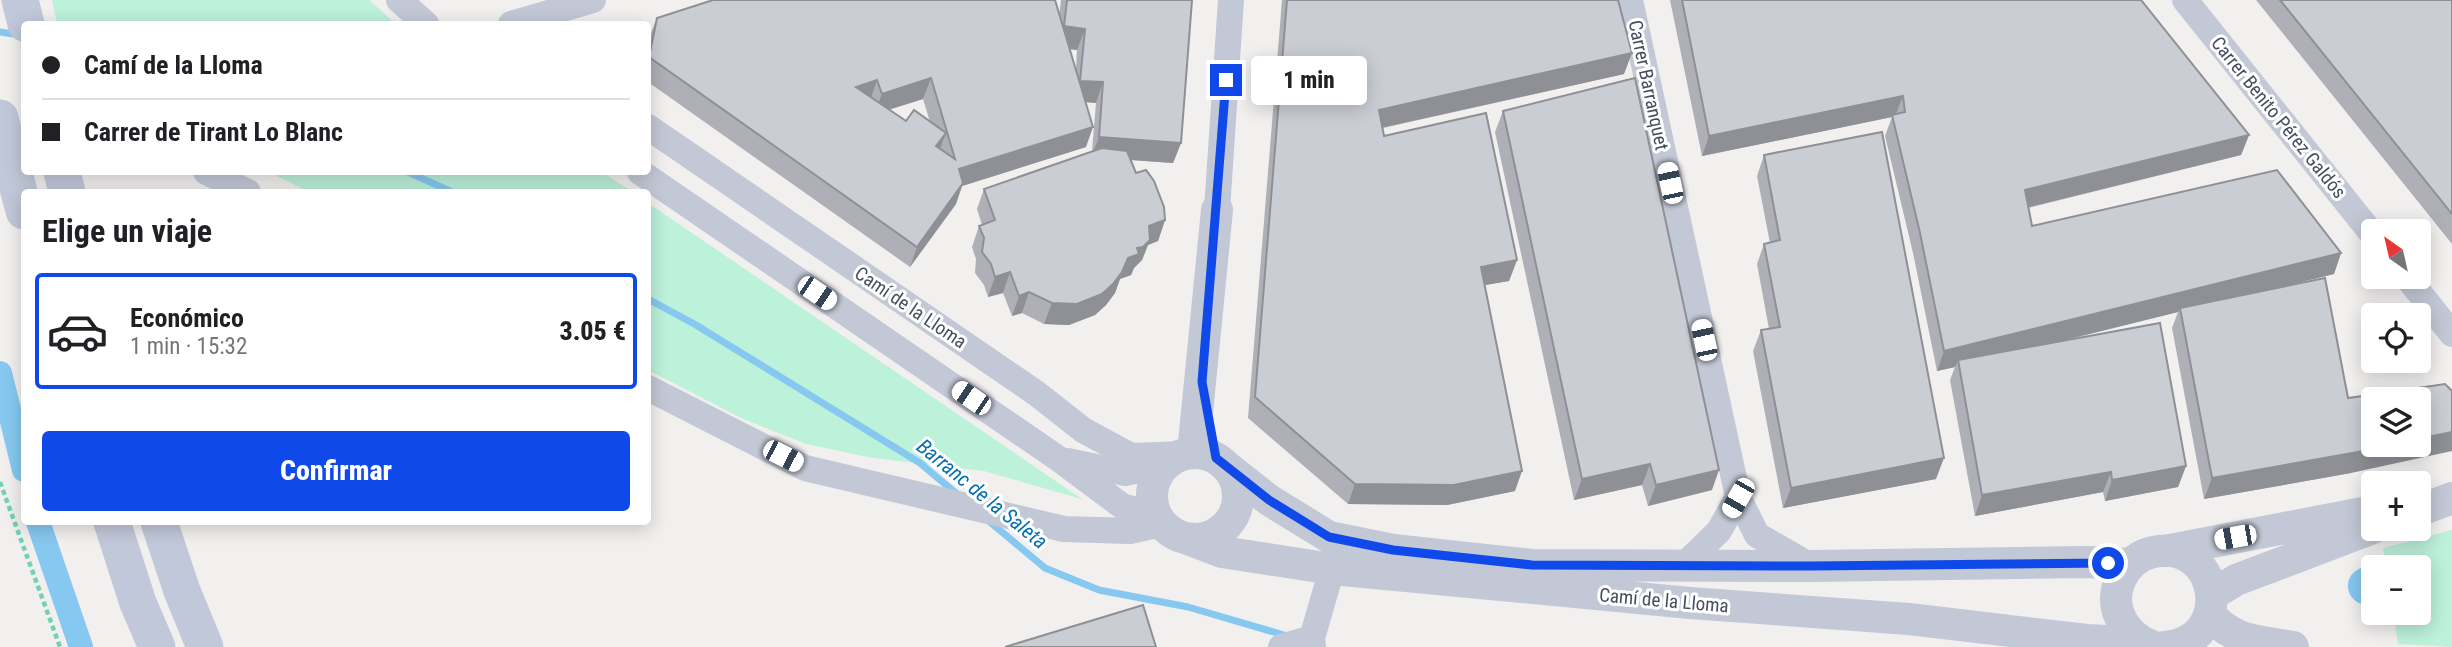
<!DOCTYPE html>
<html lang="es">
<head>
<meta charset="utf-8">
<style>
	:root { --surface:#fff; --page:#f2f2f2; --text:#202124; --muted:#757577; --line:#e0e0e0; --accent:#1049ea }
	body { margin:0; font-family:"Roboto Condensed",sans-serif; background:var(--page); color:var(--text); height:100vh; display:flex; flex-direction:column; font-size:26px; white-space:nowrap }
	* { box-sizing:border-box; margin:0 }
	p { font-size:23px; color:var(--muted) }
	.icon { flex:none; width:38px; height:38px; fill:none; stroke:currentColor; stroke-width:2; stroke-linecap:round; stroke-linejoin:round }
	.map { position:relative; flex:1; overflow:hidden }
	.panel { position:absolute; left:21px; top:189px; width:630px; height:336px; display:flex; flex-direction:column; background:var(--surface); border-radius:7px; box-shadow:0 4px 18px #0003 }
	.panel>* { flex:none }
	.guide { position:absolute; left:21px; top:21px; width:630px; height:154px; border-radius:7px; box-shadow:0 4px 18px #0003; display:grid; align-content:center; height:154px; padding:0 21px; background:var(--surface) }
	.needle { width:46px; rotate:326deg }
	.controls { position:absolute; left:2361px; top:219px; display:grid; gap:14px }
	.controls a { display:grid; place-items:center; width:70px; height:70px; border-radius:7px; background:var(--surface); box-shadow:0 4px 18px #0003; font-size:35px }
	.end { position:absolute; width:32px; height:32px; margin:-16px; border:9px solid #1049ea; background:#fff; box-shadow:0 0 0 4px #fff }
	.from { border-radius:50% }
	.bubble { position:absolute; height:49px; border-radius:7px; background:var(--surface); box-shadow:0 4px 18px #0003; font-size:23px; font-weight:800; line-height:49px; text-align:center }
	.car { position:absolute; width:21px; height:42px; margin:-21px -10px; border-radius:9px; box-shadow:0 0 5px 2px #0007; background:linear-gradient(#fff 24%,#345 0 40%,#fff 0 76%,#345 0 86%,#fff 0) }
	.guide b { display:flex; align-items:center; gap:24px; height:66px; font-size:26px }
	.guide b+b { border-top:2px solid var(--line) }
	.guide i { width:18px; height:18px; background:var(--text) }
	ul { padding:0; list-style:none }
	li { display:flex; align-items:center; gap:21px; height:116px; margin:0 14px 10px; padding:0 7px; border:4px solid transparent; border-radius:7px }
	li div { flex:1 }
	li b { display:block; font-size:26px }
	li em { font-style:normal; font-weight:800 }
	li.current { border-color:var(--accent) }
	li>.icon { width:63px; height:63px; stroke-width:1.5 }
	h2 { padding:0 21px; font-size:32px; line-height:84px }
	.cta { display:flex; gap:14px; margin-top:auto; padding:14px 21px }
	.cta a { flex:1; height:80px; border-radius:7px; background:var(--accent); color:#fff; font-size:28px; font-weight:800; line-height:80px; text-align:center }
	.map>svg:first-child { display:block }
	.green { fill:#bcf1da }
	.water { fill:#87c8f0 }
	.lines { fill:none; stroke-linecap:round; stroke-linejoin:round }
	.stream { stroke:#87c8f0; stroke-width:7 }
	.canal { stroke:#87c8f0; stroke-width:24 }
	.path { stroke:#72d1b3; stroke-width:4.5; stroke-dasharray:5 3.5; stroke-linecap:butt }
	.minor { stroke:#c2c8d5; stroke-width:26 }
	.tertiary { stroke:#c2c8d5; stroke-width:32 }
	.secondary { stroke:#c1c8d9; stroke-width:37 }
	.wall { fill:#afb0b7; fill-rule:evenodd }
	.shaded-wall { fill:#8e9095 }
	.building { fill:#cbcdd5; stroke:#8e9095; stroke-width:2; fill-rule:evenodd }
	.route { stroke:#1049ea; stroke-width:9 }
	.labels { text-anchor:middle; stroke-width:6; stroke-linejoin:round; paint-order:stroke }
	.street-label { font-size:19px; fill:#464e5e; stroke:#fff }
	.water-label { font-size:21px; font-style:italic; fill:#056fb1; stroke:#fff }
</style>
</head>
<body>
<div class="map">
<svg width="2452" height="647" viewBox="0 0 2452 647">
	<rect width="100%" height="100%" fill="#f2efef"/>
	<path class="green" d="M 52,0 L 369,0 L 396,24 L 57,24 Z
		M 269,172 L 602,172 L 633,192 L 309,192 Z
		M 648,203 L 1082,499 L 984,471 L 873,458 L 806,444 L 741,418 L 648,370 Z
		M 2452,530 L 2452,647 L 2398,644 L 2393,613 L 2418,612 L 2418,567 L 2386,567 L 2383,548 Z"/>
	<path class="water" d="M 2365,567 L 2373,568 L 2373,604 C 2346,610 2337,573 2365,567 Z"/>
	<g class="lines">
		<path class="stream" d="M 0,32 L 20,35
			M 408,172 L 452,192
			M 648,299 L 696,325 L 920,463 L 957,494
			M 990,522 L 1045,568 L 1099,590 L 1188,607 L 1284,635"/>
		<path class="canal" d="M 0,373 L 24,470
			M 38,522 L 81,647"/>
		<path class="path" d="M 0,482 L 60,647"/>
		<path class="minor" d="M 399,0 L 426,24
			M 1630,0 L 1738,497 L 1757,535 L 1811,566
			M 2185,0 L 2373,235
			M 511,24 L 593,0
			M 648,127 L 1036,393 L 1083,430 L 1131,456 L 1185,454
			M 206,172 L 248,192
			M 640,172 L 1059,459 L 1122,506 L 1155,515
			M 1217,210 L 1231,0
			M 2406,276 L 2452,334
			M 648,388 L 805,468 L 1064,529 L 1130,531 L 1161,524
			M 1068,461 L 1125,473 L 1157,466
			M 1683,566 L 1719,531 L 1738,497
			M 1281,647 L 1312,638
			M 1313,647 L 1312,638 L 1332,569"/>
		<path class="tertiary" d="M1152 496a43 43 0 1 1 86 0a43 43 0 1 1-86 0Z
			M 1193,453 L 1217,210
			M 1227,467 L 1269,500 L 1329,537 L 1393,550 L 1532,565 L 1811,566 L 2086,562 L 2131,564
			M 2418,511 L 2452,498
			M 1188,539 L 1222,552 L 1332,569 L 1690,603 L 1909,619 L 2087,640 L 2144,643
			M 2165,551 L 2373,511
			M 2212,595 L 2236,580 L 2373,528
			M 2210,614 C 2232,642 2260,641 2293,647
			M 2152,646 C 2124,636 2107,606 2121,578 C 2127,565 2139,555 2153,552 C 2219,538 2237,640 2165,647"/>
		<path class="secondary" d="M 20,0 L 26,24
			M 0,118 L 24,211
			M 62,172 L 67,192
			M 112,522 L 138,603 L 157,647
			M 159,522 L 182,591 L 205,647"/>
	</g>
	<path class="wall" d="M 1061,0 L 1192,0 L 1181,143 L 1173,163 L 1130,160 L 1136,173 L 1165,220 L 1158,241 L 1148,245 L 1142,260 L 1134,268 L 1131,275 L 1120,279 L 1115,293 L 1106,305 L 1095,315 L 1069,325 L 1044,324 L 1022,313 L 1012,316 L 1003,293 L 988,297 L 984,285 L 975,273 L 976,259 L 972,247 L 979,226 L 982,225 L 977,209 L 984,189 L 1092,151 L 1096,103 L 1086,102 L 1086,147 L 962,186 L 956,204 L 910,267 L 648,82 L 648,47 L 649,38 L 657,18 L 1059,16 ZM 1069,49 L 1077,50 L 1076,69 ZM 923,99 L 930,122 L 906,121 L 889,110 Z
		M 1282,0 L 1618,0 L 1624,74 L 1383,128 L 1384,136 L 1517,260 L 1509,281 L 1485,285 L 1515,491 L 1447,505 L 1348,504 L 1248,418 Z
		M 1670,0 L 2141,0 L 2249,135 L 2241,155 L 2028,208 L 2032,226 L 2341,253 L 2334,274 L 2272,289 L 2351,473 L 2204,499 L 2172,328 L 2178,312 L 2062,341 L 2186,466 L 2178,487 L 2105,501 L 2103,492 L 1975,516 L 1950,380 L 1955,367 L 1937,371 L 1913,253 L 1885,136 L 1892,117 L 1702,156 Z
		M 2256,0 L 2452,0 L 2452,244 Z
		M 1503,111 L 1712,490 L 1648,506 L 1642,485 L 1574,500 L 1495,132 Z
		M 1764,155 L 1936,479 L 1783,508 L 1753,351 L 1761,330 L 1769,329 L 1757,264 L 1764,244 L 1770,243 L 1757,176 Z"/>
	<path class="shaded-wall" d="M 1064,26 L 1085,29 L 1077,50 L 1057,47 Z
		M 1632,53 L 1624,74 L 1371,130 L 1379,110 Z
		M 931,78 L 923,99 L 874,114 L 882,94 Z
		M 877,80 L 870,101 L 856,87 Z
		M 1080,81 L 1103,82 L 1096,103 L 1073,101 Z
		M 1903,96 L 1895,116 L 1892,115 L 1892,117 L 1702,156 L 1709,136 Z
		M 1093,127 L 1086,147 L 962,186 L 956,204 L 910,267 L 917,247 L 959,169 Z
		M 946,133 L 938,154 L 936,146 Z
		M 2249,135 L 2241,155 L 2017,210 L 2025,190 Z
		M 1099,137 L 1181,143 L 1173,163 L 1091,157 Z
		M 1165,220 L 1158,241 L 1148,245 L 1142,260 L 1134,268 L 1131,275 L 1120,279 L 1115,293 L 1106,305 L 1095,315 L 1069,325 L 1044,324 L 1052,303 L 1128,258 L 1137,248 L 1149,226 Z
		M 2341,253 L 2334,274 L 2180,312 L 2180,308 L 2178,312 L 1959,366 L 1958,360 L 1955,367 L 1937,371 L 1944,351 Z
		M 1517,260 L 1509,281 L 1474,287 L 1481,267 Z
		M 1010,272 L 1003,293 L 988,297 L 995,277 Z
		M 1029,292 L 1022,313 L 1012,316 L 1019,296 Z
		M 2452,432 L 2452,451 L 2351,473 L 2204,499 L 2212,478 L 2394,444 L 2418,444 L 2418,439 Z
		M 1944,458 L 1936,479 L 1783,508 L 1791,488 Z
		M 1650,464 L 1642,485 L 1574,500 L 1582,479 Z
		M 2186,466 L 2178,487 L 2105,501 L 2112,480 Z
		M 1719,470 L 1712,490 L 1648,506 L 1656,485 Z
		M 1522,471 L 1515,491 L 1447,505 L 1348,504 L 1355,484 Z
		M 2111,472 L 2103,492 L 1975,516 L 1982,495 Z"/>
	<path class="building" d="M 713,0 L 1055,0 L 1093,127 L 959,169 L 963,183 L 917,247 L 649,57 L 657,18 ZM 931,78 L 955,159 L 936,146 L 946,133 L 914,110 L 906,121 L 856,87 L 877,80 L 882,94 Z
		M 1067,0 L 1192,0 L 1181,143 L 1099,137 L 1103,82 L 1080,81 L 1085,29 L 1064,26 Z
		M 1287,0 L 1618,0 L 1632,53 L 1379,110 L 1384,136 L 1486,113 L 1517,260 L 1481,267 L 1522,471 L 1454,485 L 1355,484 L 1255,397 Z
		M 1682,0 L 2141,0 L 2249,135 L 2025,190 L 2032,226 L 2277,170 L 2341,253 L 1944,351 L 1920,233 L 1892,115 L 1905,112 L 1903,96 L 1709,136 Z
		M 2280,0 L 2452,0 L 2452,214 Z
		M 1635,78 L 1719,470 L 1656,485 L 1650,464 L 1582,479 L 1503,111 Z
		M 1882,132 L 1944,458 L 1791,488 L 1761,330 L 1780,327 L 1764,244 L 1780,240 L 1764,155 Z
		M 1102,148 L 1127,151 L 1136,173 L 1146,170 L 1154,181 L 1164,207 L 1165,220 L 1149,226 L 1150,240 L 1143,247 L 1137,248 L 1139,254 L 1128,258 L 1122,272 L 1113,284 L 1102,294 L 1077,304 L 1052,303 L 1029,292 L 1019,296 L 1010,272 L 995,277 L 991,264 L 982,252 L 984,238 L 979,226 L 995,220 L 984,189 Z
		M 2325,278 L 2348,398 L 2445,384 L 2452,391 L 2452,432 L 2418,439 L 2418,399 L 2373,399 L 2373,444 L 2394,444 L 2358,452 L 2212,478 L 2180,308 Z
		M 2160,323 L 2186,466 L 2112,480 L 2111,472 L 1982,495 L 1958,360 Z
		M 1143,605 L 1156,647 L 1005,647 Z"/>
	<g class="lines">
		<path class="route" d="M 1226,80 L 1202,382 L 1216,458 L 1269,500 L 1329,537 L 1393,550 L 1532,565 L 1811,566 L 2108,563"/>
	</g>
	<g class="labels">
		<g class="street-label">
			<text transform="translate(1649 85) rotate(78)" y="7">Carrer Barranquet</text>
			<text transform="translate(2279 117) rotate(51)" y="7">Carrer Benito Pérez Galdós</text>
			<text transform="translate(911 307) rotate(34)" y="7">Camí de la Lloma</text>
			<text transform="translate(1664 600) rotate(5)" y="7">Camí de la Lloma</text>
		</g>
		<g class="water-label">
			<text transform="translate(982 494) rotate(39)" y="7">Barranc de la Saleta</text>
		</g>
	</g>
</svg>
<div class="controls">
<a><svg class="needle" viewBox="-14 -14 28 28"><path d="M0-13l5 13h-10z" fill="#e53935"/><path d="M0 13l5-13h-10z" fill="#757577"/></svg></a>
<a><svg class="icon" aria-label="locate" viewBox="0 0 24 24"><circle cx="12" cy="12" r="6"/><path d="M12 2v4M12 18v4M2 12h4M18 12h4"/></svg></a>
<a><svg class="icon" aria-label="layers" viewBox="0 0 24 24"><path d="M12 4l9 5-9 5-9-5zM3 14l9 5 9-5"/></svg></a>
<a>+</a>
<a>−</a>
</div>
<i class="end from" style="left:2108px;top:563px"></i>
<i class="end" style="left:1226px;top:80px"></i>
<div class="bubble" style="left:1251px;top:56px;width:116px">1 min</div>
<i class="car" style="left:1670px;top:183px;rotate:348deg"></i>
<i class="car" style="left:817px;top:293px;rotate:124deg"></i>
<i class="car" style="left:1704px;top:340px;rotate:348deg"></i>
<i class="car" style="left:971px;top:398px;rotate:304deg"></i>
<i class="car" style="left:783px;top:456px;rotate:117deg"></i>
<i class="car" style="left:1738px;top:498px;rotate:210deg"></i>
<i class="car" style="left:2235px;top:537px;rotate:260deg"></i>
<div class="guide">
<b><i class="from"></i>Camí de la Lloma</b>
<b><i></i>Carrer de Tirant Lo Blanc</b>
</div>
<section class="panel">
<h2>Elige un viaje</h2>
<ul>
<li class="current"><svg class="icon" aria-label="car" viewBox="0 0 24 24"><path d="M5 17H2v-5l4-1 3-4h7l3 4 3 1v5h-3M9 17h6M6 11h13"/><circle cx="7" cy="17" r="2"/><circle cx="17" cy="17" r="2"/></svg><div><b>Económico</b><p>1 min · 15:32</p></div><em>3.05 €</em></li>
</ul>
<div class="cta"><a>Confirmar</a></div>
</section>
</div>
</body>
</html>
